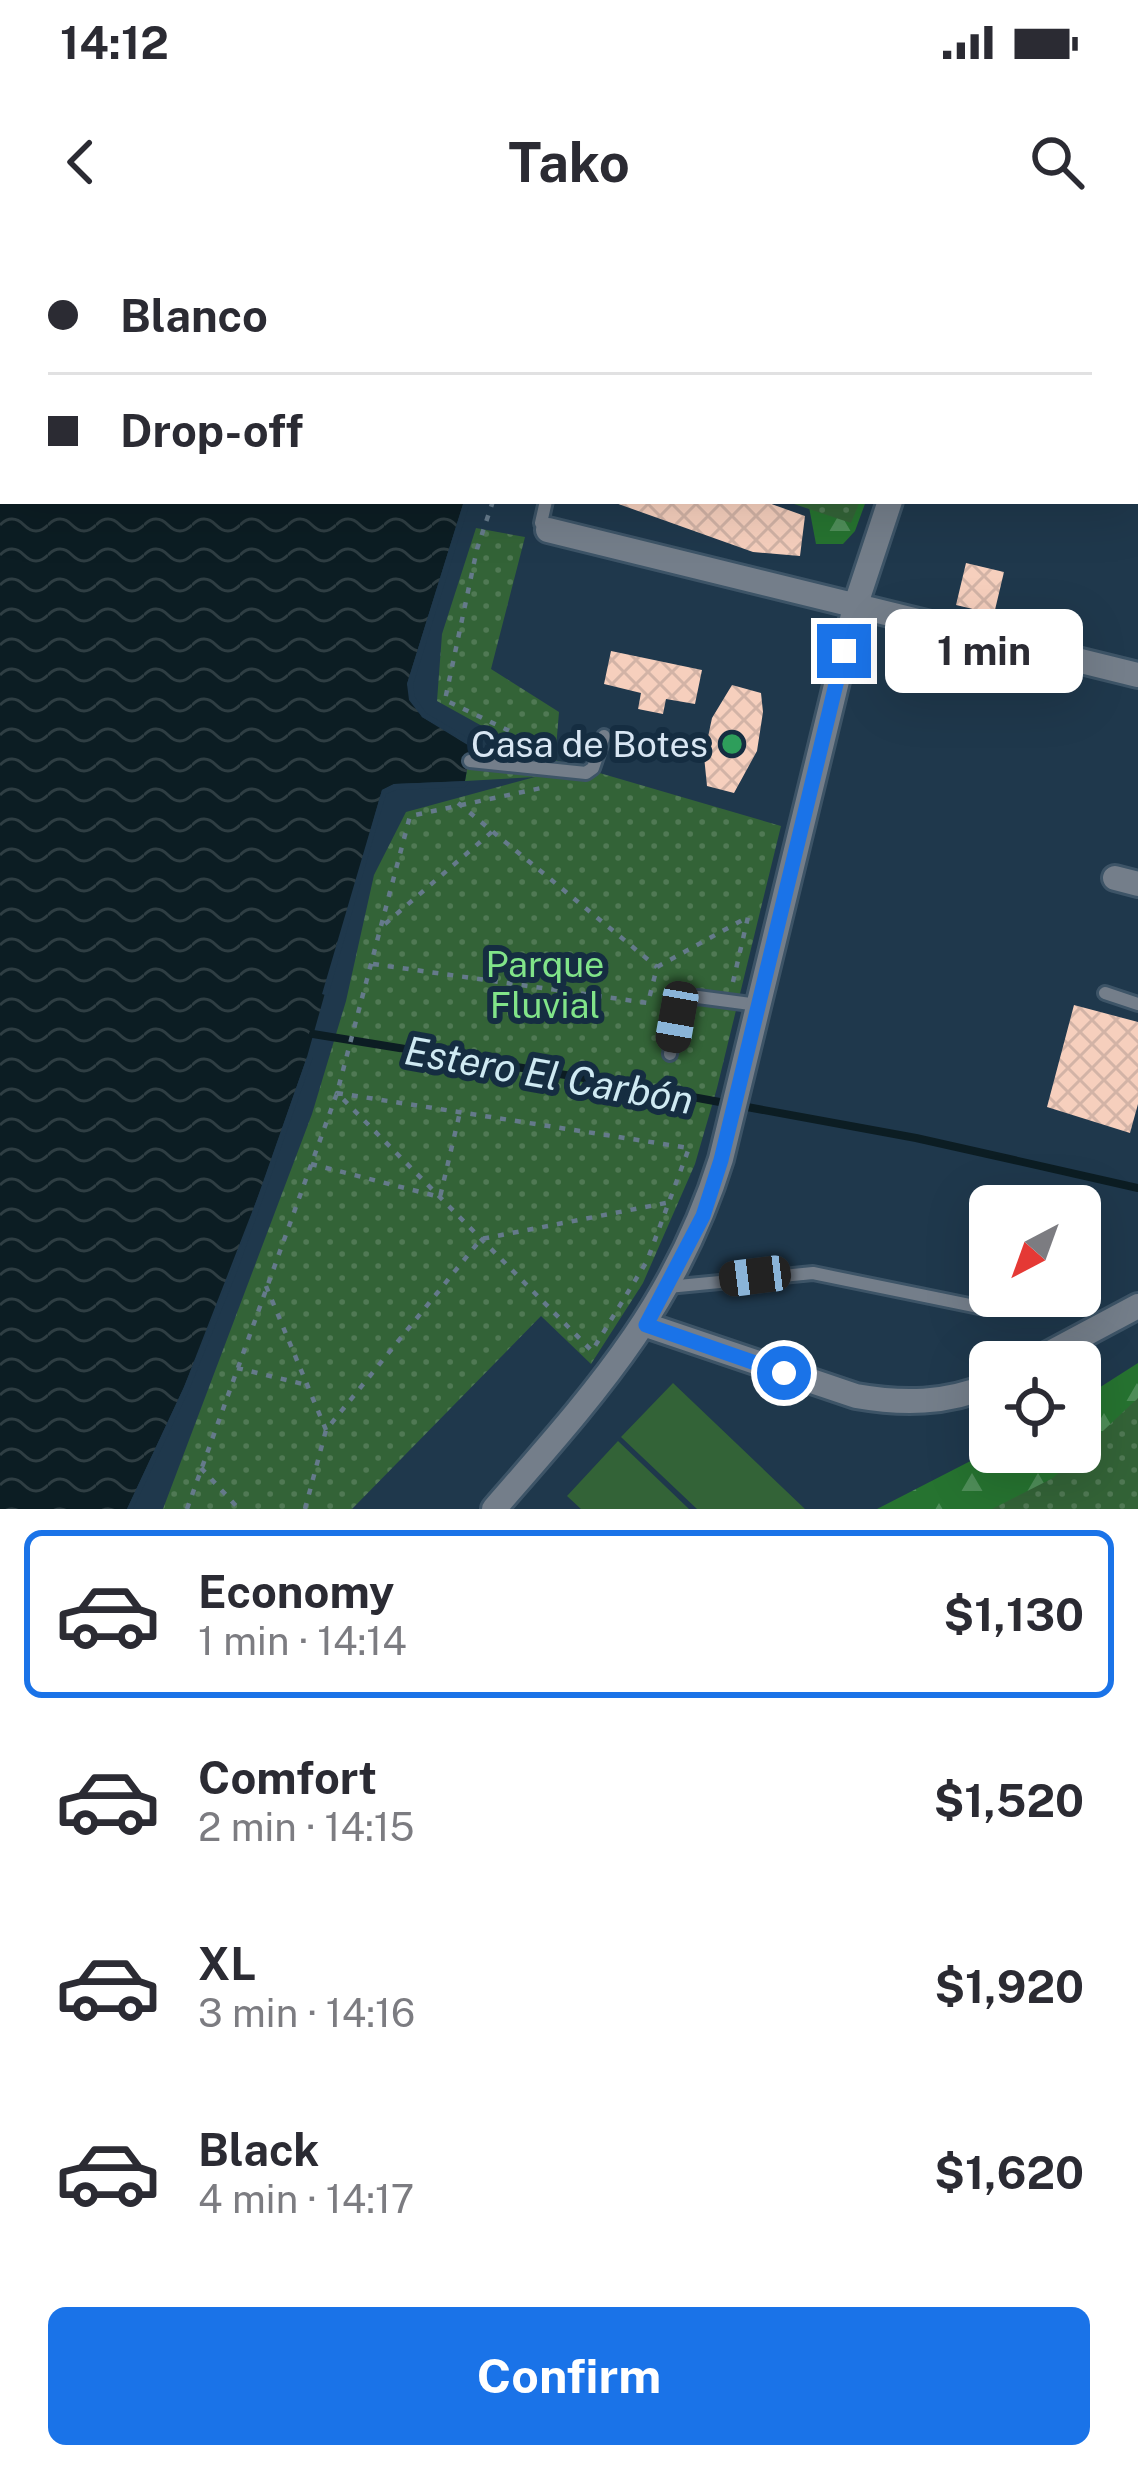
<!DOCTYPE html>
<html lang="en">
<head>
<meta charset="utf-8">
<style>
	:root { --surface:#fff; --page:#f7f7f7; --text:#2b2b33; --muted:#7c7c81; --line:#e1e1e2; --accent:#1a73e8 }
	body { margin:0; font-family:"Public Sans",sans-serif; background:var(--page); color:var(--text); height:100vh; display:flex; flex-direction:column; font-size:45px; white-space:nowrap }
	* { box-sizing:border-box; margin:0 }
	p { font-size:39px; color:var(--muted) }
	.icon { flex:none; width:66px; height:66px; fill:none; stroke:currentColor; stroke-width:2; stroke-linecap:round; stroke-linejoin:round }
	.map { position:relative; height:1269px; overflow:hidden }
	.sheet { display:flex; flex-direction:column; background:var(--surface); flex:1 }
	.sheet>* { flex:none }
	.banner { position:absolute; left:0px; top:0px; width:1140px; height:264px; box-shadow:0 12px 48px #0002; display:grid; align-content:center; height:264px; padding:0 48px; background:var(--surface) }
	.needle { width:78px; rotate:221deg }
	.controls { position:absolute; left:969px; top:945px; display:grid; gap:24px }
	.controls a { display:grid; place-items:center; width:132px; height:132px; border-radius:18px; background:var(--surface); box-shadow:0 12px 48px #0002; font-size:60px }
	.end { position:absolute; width:54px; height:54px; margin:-27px; border:15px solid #1a73e8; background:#fff; box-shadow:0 0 0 6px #fff }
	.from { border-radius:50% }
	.bubble { position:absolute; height:84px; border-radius:18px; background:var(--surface); box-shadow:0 12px 48px #0002; font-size:39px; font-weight:700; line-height:84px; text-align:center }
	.car { position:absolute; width:36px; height:72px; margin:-36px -18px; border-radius:15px; box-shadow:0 0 9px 3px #0007; background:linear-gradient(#222 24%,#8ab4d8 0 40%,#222 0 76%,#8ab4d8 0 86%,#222 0) }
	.banner b { display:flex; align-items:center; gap:42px; height:114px; font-size:45px }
	.banner b+b { border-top:3px solid var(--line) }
	.banner i { width:30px; height:30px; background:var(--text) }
	ul { padding:21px 0 0; list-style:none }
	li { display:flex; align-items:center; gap:36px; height:168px; margin:0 24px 18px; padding:0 24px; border:6px solid transparent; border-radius:18px }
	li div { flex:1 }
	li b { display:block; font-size:45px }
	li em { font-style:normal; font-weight:700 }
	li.on { border-color:var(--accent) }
	li>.icon { width:108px; height:108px; stroke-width:1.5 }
	.primary-button { display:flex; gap:24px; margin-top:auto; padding:24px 48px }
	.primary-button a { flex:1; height:138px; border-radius:18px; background:var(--accent); color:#fff; font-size:48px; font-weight:700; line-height:138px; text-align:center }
	.status { display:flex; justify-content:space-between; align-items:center; height:84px; padding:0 60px; background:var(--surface); direction:ltr }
	.status svg { height:33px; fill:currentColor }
	header { display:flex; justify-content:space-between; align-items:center; height:156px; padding:0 48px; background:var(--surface); font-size:54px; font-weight:700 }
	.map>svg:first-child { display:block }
	.forest { fill:url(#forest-firs) }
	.park { fill:url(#park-dots) }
	.pitch { fill:#336337 }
	.water { fill:url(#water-waves) }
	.pier { fill:#1f384c }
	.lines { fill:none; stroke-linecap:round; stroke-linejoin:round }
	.stream { stroke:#0c1d23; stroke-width:8 }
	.building { fill:url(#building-cross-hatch) }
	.lane-casing { stroke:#3d5467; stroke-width:18 }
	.street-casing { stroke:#3d5467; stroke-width:30 }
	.path { stroke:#657a8b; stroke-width:4.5; stroke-dasharray:6 9; stroke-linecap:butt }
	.lane { stroke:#747e8a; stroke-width:12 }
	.street { stroke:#747e8a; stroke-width:24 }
	.route { stroke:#1a73e8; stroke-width:15 }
	.leisure-dot { fill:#2e9e5b; stroke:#152d41; stroke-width:4.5 }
	.labels { text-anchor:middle; stroke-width:12; stroke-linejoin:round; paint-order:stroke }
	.poi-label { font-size:36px; fill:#d8e6f3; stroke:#152d41; text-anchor:end }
	.park-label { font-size:36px; fill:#81e489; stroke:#152d41 }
	.water-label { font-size:39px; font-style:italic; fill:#cfeaf3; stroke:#152d41 }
</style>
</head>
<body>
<div class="status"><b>14:12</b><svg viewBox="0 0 49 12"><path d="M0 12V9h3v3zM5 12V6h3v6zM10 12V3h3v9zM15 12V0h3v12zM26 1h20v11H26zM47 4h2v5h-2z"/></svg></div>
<header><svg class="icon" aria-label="back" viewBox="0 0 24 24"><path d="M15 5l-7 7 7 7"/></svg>Tako<svg class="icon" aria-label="search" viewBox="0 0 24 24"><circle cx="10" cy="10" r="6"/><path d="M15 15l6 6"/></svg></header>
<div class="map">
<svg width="1138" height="1269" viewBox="0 0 1138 1269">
	<defs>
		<pattern id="forest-firs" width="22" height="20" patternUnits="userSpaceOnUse" patternTransform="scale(3)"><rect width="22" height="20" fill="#267330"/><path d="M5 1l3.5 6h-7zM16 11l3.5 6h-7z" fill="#4f8e59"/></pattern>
		<pattern id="park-dots" width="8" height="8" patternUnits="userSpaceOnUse" patternTransform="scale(3)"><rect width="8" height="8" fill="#336337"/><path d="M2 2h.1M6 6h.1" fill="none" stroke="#507954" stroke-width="1.8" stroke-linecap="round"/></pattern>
		<pattern id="water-waves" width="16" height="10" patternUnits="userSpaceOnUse" patternTransform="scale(3)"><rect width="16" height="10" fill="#0c1d23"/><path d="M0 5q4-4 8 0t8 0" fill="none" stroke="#2f3e43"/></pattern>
		<pattern id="building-cross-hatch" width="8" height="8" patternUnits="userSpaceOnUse" patternTransform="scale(3)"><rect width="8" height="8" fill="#f6cfbd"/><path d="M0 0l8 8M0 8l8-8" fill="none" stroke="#d2b3a6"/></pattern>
	</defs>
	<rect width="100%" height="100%" fill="#1f384c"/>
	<path class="forest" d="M 800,261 L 866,261 L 855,291 L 843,304 L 816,304 L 809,267 Z
		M 1138,1123 L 1138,1269 L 877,1269 L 990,1211 L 1080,1212 L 1080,1160 Z"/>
	<path class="park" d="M 594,0 L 966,0 L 592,3 Z
		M 785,261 L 860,261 L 851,283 Z
		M 476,288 L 525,297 L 491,429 L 559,472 L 555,520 L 781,586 L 717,848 L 695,924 L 643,1043 L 591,1124 L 541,1076 L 352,1269 L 163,1269 L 312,874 L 346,761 L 374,635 L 406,572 L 535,537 L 465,541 L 471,507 L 540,518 L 437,461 L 442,394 Z
		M 1138,1158 L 1138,1269 L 992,1269 L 1053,1238 Z"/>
	<path class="pitch" d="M 673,1143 L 805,1269 L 697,1269 L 621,1197 Z
		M 618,1201 L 689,1269 L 581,1269 L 567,1256 Z"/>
	<path class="water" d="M 0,0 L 579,0 L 3,3 L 3,261 L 464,261 L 407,444 L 422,477 L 471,507 L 465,541 L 394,544 L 382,550 L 307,817 L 261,949 L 184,1147 L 127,1269 L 0,1269 Z"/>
	<path class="pier" d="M 464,261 L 470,262 L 413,445 L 415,457 L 426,473 L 475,502 L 477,508 L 422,477 L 409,460 L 407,444 Z
		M 471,541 L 465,547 L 396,550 L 386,554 L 328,756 L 322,754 L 382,550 L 394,544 Z
		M 307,817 L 313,817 L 238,1029 L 189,1150 L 133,1269 L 127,1269 L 184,1147 L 233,1027 Z"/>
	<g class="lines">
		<path class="stream" d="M 313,794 L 627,845 L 916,898 L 1138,948"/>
	</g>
	<path class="building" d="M 610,261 L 763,261 L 805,276 L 800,316 L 753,312 Z
		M 966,323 L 1004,332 L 994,374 L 956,365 Z
		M 611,411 L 702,430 L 695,464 L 666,459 L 663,474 L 638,469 L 641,453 L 604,444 Z
		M 732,445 L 761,453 L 763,472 L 757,511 L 734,553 L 707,546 L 704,516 L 712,478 Z
		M 1074,765 L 1138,782 L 1138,864 L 1130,893 L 1047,867 Z"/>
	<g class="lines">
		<g class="lane-casing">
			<path id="lane" d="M 546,261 L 541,283 L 547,289
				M 470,521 L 586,533 L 593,528 L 604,496
				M 1105,753 L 1138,764
				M 670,814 L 677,771 L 684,761 L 698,757 L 758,765
				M 668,1047 L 813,1033 L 979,1067"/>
		</g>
		<g class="street-casing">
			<path id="street" d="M 987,3 L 988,0
				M 548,290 L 1138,435
				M 1115,638 L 1138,644
				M 646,1085 L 856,1156 C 902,1164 946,1164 990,1145
				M 1033,1122 L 1138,1066
				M 494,1269 C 593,1155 675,1067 721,919 L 855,367 L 890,261"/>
		</g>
		<path class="path" d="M 689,0 L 691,3
			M 598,3 L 600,0
			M 949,3 L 950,0
			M 493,261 L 477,309 L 445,460 L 547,509
			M 458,563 L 657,727
			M 385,684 L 494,590
			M 373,724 L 648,763 L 657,727 L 748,677
			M 733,742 L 748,677
			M 337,853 L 689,908 L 647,1021 L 592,1111 Z
			M 311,924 L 440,957 L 460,872
			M 266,1046 L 326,1190
			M 237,1128 L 307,1145
			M 201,1228 L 239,1269
			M 187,1269 L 337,853 L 410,576 L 546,547
			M 305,1269 L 326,1190 L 481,999 L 671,962"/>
		<use href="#lane" class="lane"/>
		<use href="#street" class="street"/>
	</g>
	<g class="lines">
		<path class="route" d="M 784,1133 L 646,1085 L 703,976 L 721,920 L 844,411"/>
	</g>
	<circle class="leisure-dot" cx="732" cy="504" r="12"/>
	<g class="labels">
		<g class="poi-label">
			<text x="708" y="517">Casa de Botes</text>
		</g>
		<g class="park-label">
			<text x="545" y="737">Parque<tspan x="545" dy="41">Fluvial</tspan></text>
		</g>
		<g class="water-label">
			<text transform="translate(549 835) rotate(10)" y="14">Estero El Carbón</text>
		</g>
	</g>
</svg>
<div class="controls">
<a><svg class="needle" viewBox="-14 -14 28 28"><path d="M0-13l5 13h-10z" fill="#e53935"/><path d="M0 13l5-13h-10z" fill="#7c7c81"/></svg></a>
<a><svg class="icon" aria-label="locate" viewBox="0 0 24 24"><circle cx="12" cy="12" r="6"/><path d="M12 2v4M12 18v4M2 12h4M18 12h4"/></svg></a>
</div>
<i class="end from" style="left:784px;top:1133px"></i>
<i class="end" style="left:844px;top:411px"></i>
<div class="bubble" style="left:885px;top:369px;width:198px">1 min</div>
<i class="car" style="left:677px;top:777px;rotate:190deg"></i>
<i class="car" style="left:755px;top:1036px;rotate:263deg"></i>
<div class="banner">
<b><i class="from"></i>Blanco</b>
<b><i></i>Drop-off</b>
</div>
</div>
<section class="sheet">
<ul>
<li class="on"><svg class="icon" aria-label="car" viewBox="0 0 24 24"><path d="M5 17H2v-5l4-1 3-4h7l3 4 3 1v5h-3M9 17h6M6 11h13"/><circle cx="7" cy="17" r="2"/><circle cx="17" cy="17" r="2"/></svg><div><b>Economy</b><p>1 min · 14:14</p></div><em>$1,130</em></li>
<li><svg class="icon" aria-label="car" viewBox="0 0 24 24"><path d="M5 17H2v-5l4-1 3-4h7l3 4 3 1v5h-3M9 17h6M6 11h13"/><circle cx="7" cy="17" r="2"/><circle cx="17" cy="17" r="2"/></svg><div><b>Comfort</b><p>2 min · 14:15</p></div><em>$1,520</em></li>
<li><svg class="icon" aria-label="car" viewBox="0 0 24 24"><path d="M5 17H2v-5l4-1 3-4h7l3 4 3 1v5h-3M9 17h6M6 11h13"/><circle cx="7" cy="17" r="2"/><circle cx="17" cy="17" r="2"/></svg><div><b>XL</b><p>3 min · 14:16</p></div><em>$1,920</em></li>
<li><svg class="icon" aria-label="car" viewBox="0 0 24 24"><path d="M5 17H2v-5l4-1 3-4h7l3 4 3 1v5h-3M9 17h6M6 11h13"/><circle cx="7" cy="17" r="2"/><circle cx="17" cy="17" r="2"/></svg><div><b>Black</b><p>4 min · 14:17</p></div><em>$1,620</em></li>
</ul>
<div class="primary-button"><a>Confirm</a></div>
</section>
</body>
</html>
